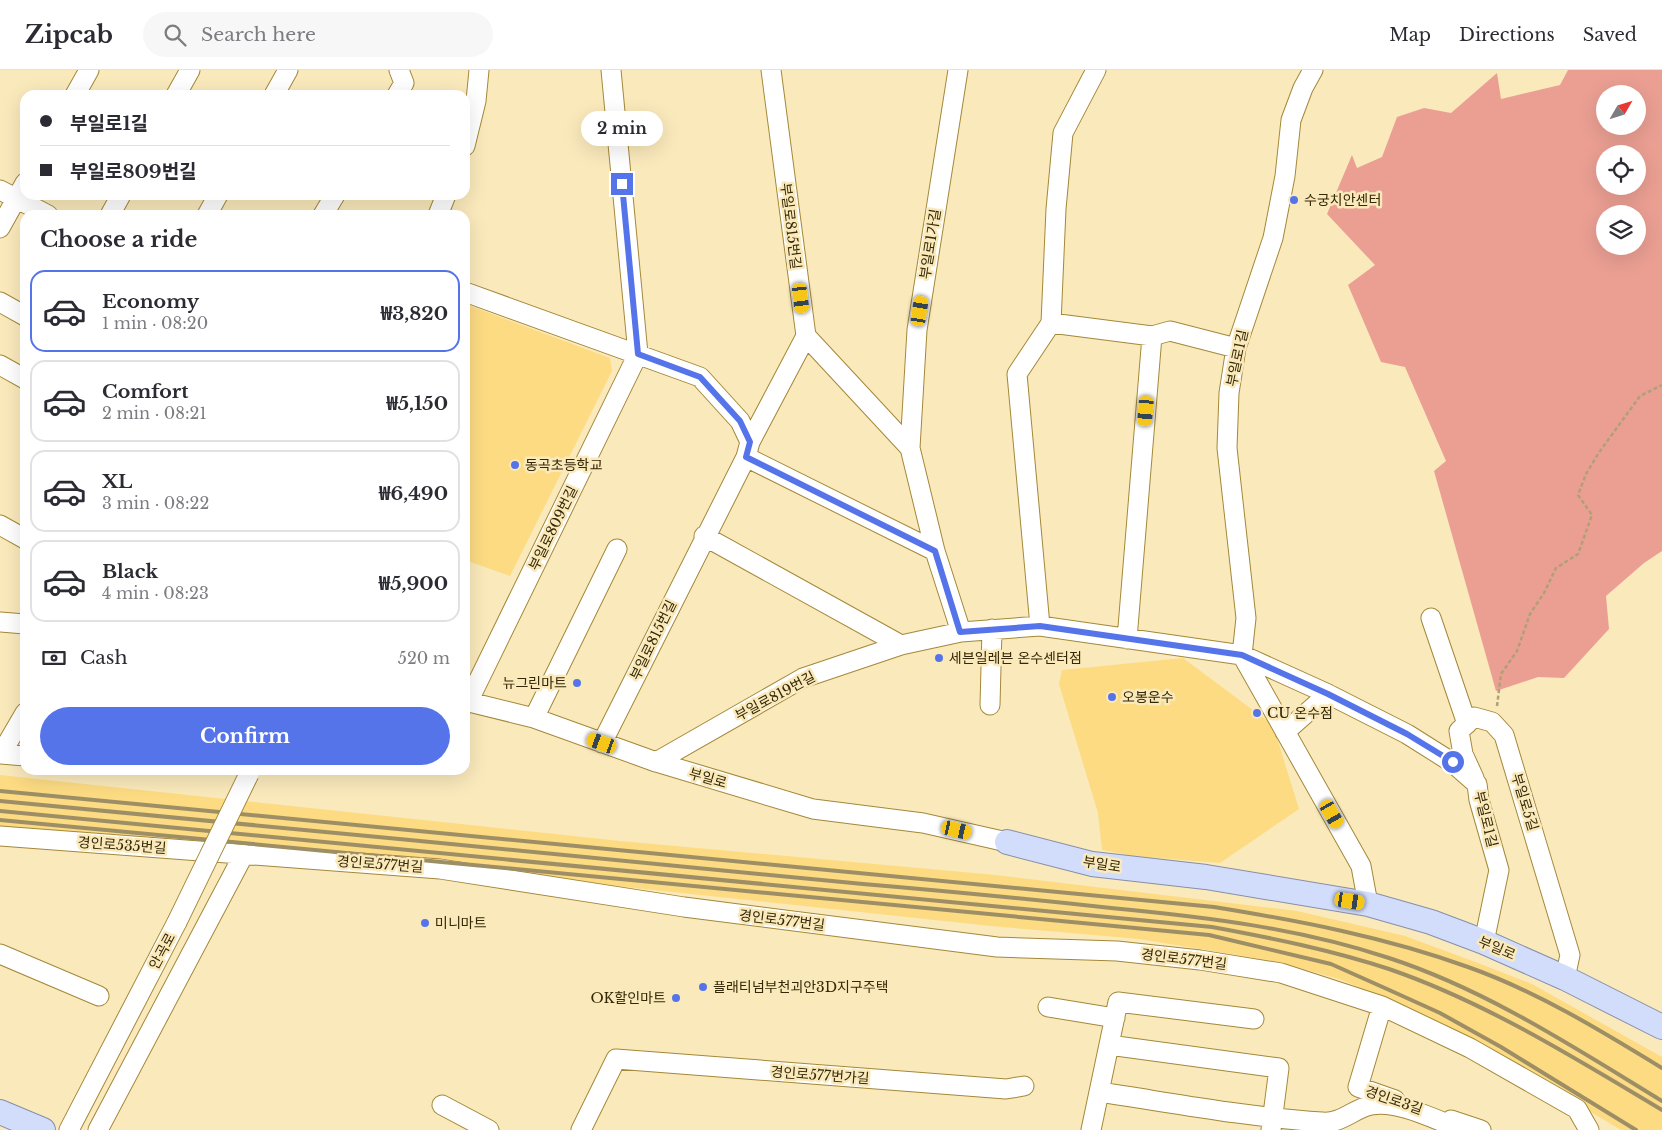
<!DOCTYPE html>
<html lang="en">
<head>
<meta charset="utf-8">
<style>
	:root { --surface:#fff; --page:#f7f7f7; --text:#2b2b33; --muted:#7c7c81; --line:#e1e1e2; --accent:#5674ea }
	body { margin:0; font-family:"Libre Baskerville","Noto Sans KR",serif; background:var(--page); color:var(--text); height:100vh; display:flex; flex-direction:column; font-size:19px; white-space:nowrap }
	* { box-sizing:border-box; margin:0 }
	p { font-size:16px; color:var(--muted) }
	.icon { flex:none; width:28px; height:28px; fill:none; stroke:currentColor; stroke-width:2; stroke-linecap:round; stroke-linejoin:round }
	.map { position:relative; flex:1; overflow:hidden }
	.panel { position:absolute; left:20px; top:140px; width:450px; height:565px; display:flex; flex-direction:column; background:var(--surface); border-radius:15px; box-shadow:0 5px 20px #0002 }
	.panel>* { flex:none }
	.top-card { position:absolute; left:20px; top:20px; width:450px; height:110px; border-radius:15px; box-shadow:0 5px 20px #0002; display:grid; align-content:center; height:110px; padding:0 20px; background:var(--surface) }
	.needle { width:32px; rotate:51deg }
	.controls { position:absolute; left:1596px; top:15px; display:grid; gap:10px }
	.controls a { display:grid; place-items:center; width:50px; height:50px; border-radius:50%; background:var(--surface); box-shadow:0 5px 20px #0002; font-size:25px }
	.end { position:absolute; width:22px; height:22px; margin:-11px; border:6px solid #5674ea; background:#fff; box-shadow:0 0 0 2px #fff }
	.from { border-radius:50% }
	.bubble { position:absolute; height:35px; border-radius:18px; background:var(--surface); box-shadow:0 5px 20px #0002; font-size:16px; font-weight:800; line-height:35px; text-align:center }
	.car { position:absolute; width:15px; height:30px; margin:-15px -8px; border-radius:6px; box-shadow:0 0 4px 1px #0007; background:linear-gradient(#f5c518 24%,#345 0 40%,#f5c518 0 76%,#345 0 86%,#f5c518 0) }
	.top-card b { display:flex; align-items:center; gap:18px; height:48px; font-size:19px }
	.top-card b+b { border-top:1px solid var(--line) }
	.top-card i { width:12px; height:12px; background:var(--text) }
	ul { padding:0; list-style:none }
	li { display:flex; align-items:center; gap:15px; height:82px; margin:0 10px 8px; padding:0 10px; border:2px solid var(--line); border-radius:15px }
	li div { flex:1 }
	li b { display:block; font-size:19px }
	li em { font-style:normal; font-weight:800 }
	li.selected { border-color:var(--accent) }
	li>.icon { width:45px; height:45px; stroke-width:1.5 }
	h2 { padding:0 20px; font-size:22px; line-height:60px }
	.pay { display:flex; align-items:center; gap:12px; height:55px; padding:0 20px; font-size:19px }
	.pay p { margin-inline-start:auto }
	.cta { display:flex; gap:10px; margin-top:auto; padding:10px 20px }
	.cta a { flex:1; height:58px; border-radius:30px; background:var(--accent); color:#fff; font-size:20px; font-weight:800; line-height:58px; text-align:center }
	header { display:flex; align-items:center; gap:30px; box-sizing:border-box; height:70px; padding:0 25px; background:var(--surface); border-bottom:1px solid var(--line) }
	header strong { font-size:24px }
	nav { display:flex; gap:28px; margin-inline-start:auto; font-size:18px }
	.search { width:350px; height:45px; background:var(--page); display:flex; align-items:center; gap:12px; box-sizing:border-box; padding:0 18px; border-radius:28px; color:var(--muted); font-size:19px }
	.map>svg:first-child { display:block }
	.built { fill:#fcdb83 }
	.forest { fill:#eb9f93; fill-rule:evenodd }
	.lines { fill:none; stroke-linecap:round; stroke-linejoin:round }
	.minor-casing { stroke:#a48839; stroke-width:21 }
	.major-casing { stroke:#878fa5; stroke-width:26 }
	.path { stroke:#afa076; stroke-width:2.5; stroke-dasharray:4 2.5; stroke-linecap:butt }
	.minor { stroke:#fff; stroke-width:19 }
	.major { stroke:#d2ddfc; stroke-width:24 }
	.rail { stroke:#9d8e66; stroke-width:4 }
	.minor-bridge-casing { stroke:#a48839; stroke-width:21; stroke-linecap:butt }
	.minor-bridge { stroke:#fff; stroke-width:19 }
	.route { stroke:#5674ea; stroke-width:6 }
	.poi-dot { fill:#5674ea; stroke:#fae9bb; stroke-width:2 }
	.labels { text-anchor:middle; stroke-width:5; stroke-linejoin:round; paint-order:stroke }
	.poi-label { font-size:14px; fill:#342806; stroke:#fae9bb; text-anchor:start }
	.street-label { font-size:14px; fill:#342806; stroke:#fae9bb }
</style>
</head>
<body>
<header>
<strong>Zipcab</strong>
<div class="search"><svg class="icon" aria-label="search" viewBox="0 0 24 24"><circle cx="10" cy="10" r="6"/><path d="M15 15l6 6"/></svg>Search here</div>
<nav><a>Map</a><a>Directions</a><a>Saved</a></nav>
</header>
<div class="map">
<svg width="1662" height="1060" viewBox="0 0 1662 1060">
	<rect width="100%" height="100%" fill="#fae9bb"/>
	<path class="built" d="M 465,234 L 610,288 L 612,301 L 510,506 L 465,490 Z
		M 1183,588 L 1273,655 L 1299,739 L 1220,793 L 1133,786 L 1102,780 L 1098,743 L 1059,614 L 1062,600 Z
		M 0,705 L 620,771 L 996,805 L 1297,841 L 1405,866 L 1478,893 L 1532,914 L 1662,987 L 1662,1060 L 1621,1060 L 1454,960 L 1342,910 L 1279,892 L 1139,869 L 991,856 L 616,816 L 454,803 L 0,758 Z"/>
	<path class="forest" d="M 1568,0 L 1662,0 L 1662,481 L 1644,493 L 1606,526 L 1609,559 L 1564,608 L 1538,607 L 1496,621 L 1434,401 L 1446,391 L 1405,297 L 1381,292 L 1348,215 L 1375,195 L 1327,144 L 1352,85 L 1357,98 L 1382,87 L 1397,47 L 1424,38 L 1451,43 L 1497,3 L 1501,29 L 1560,15 ZM 1605,24 L 1638,24 L 1638,56 L 1605,56 ZM 1605,84 L 1638,84 L 1638,116 L 1605,116 ZM 1605,144 L 1638,144 L 1638,176 L 1605,176 Z"/>
	<g class="lines">
		<g class="minor-casing">
			<path id="minor" d="M 1313,0 L 1303,18 L 1291,50 L 1285,106 L 1273,168 L 1236,278 L 1229,323 L 1227,378 L 1246,548 L 1242,585 L 1361,796 L 1368,834
				M 75,25 L 89,0
				M 176,25 L 190,0
				M 274,25 L 288,0
				M 397,25 L 404,13 L 399,0
				M 465,76 L 476,31 L 479,0
				M 0,120 L 48,145
				M 110,145 L 121,125
				M 207,145 L 218,125
				M 323,145 L 335,125
				M 438,145 L 446,125
				M 0,158 L 25,113
				M 465,222 L 700,307 L 740,351 L 750,372
				M 0,232 L 25,246
				M 1051,253 L 1152,266 L 1170,261 L 1236,278
				M 806,266 L 910,378 L 935,481 L 961,562
				M 0,295 L 25,309
				M 910,378 L 917,260 L 958,0
				M 746,387 L 935,481
				M 0,455 L 25,469
				M 704,466 L 901,575
				M 1431,548 L 1467,654
				M 0,552 L 25,554
				M 1040,556 L 1017,304 L 1051,253 L 1056,139 L 1063,63 L 1096,0
				M 1127,569 L 1152,266
				M 465,631 L 534,648 L 656,692 L 813,739 L 923,753 L 1007,772
				M 468,632 L 638,284 L 611,0
				M 990,635 L 992,559
				M 534,648 L 617,479
				M 1285,662 L 1328,624
				M 602,673 L 746,387 L 750,372 L 806,266 L 771,0
				M 0,684 L 25,686
				M 1,684 L 25,643
				M 656,692 L 803,608 L 901,575 L 961,562 L 1040,556 L 1242,585 L 1328,624 L 1407,664 L 1453,693 L 1477,714 L 1479,730 L 1499,800 L 1484,872
				M 1474,708 L 1463,684 L 1459,661 L 1474,647 L 1492,652 L 1504,665 L 1570,885 L 1565,908
				M 0,766 L 440,799 L 684,837 L 997,877 L 1117,881 L 1200,890 L 1281,903 L 1382,936 L 1470,978 L 1577,1039 L 1589,1060
				M 0,884 L 99,926
				M 1382,936 L 1358,1017 L 1395,1030
				M 1048,937 L 1115,948
				M 1109,975 L 1279,998 L 1271,1060
				M 1099,1022 C 1173,1033 1247,1047 1322,1052 C 1342,1054 1354,1038 1372,1035 C 1398,1030 1438,1051 1463,1060
				M 442,1035 L 489,1060
				M 1451,1050 L 1481,1060
				M 69,1060 L 177,852
				M 98,1060 L 244,784
				M 581,1060 L 616,989 L 1006,1019 L 1024,1016
				M 1091,1060 L 1118,932 L 1254,949"/>
		</g>
		<g class="major-casing">
			<path id="major" d="M 1007,772 L 1092,794 L 1206,807 L 1368,834 L 1431,852 L 1484,872 L 1565,908 L 1662,957
				M 0,1042 L 43,1060"/>
		</g>
		<path class="path" d="M 1497,636 L 1501,604 L 1517,581 L 1530,544 L 1544,523 L 1556,498 L 1578,484 L 1592,445 L 1578,425 L 1586,404 L 1598,384 L 1640,326 L 1662,315"/>
		<use href="#minor" class="minor"/>
		<use href="#major" class="major"/>
		<path class="rail" d="M 0,721 L 1214,837 C 1300,851 1385,867 1468,897 C 1536,921 1600,960 1662,998
			M 0,731 C 288,758 575,786 863,814 C 946,821 1028,829 1111,838 C 1206,847 1298,858 1389,888 C 1487,920 1575,978 1662,1031
			M 0,741 L 1212,857 C 1272,868 1331,880 1389,899 C 1485,932 1575,988 1662,1040
			M 0,750 L 1209,865 L 1331,894 L 1387,919 L 1440,943 L 1501,977 L 1636,1060"/>
		<g class="minor-bridge-casing">
			<path id="minor-bridge" d="M 177,852 L 249,704"/>
		</g>
		<use href="#minor-bridge" class="minor-bridge"/>
	</g>
	<g class="lines">
		<path class="route" d="M 622,114 L 638,284 L 700,307 L 740,351 L 750,372 L 746,387 L 935,481 L 960,562 L 1040,556 L 1242,585 L 1328,624 L 1407,664 L 1453,692"/>
	</g>
	<g class="poi-dot">
		<circle cx="1294" cy="130" r="5"/>
		<circle cx="515" cy="395" r="5"/>
		<circle cx="939" cy="588" r="5"/>
		<circle cx="577" cy="613" r="5"/>
		<circle cx="1112" cy="627" r="5"/>
		<circle cx="1257" cy="643" r="5"/>
		<circle cx="425" cy="853" r="5"/>
		<circle cx="703" cy="917" r="5"/>
		<circle cx="676" cy="928" r="5"/>
	</g>
	<g class="labels">
		<g class="poi-label">
			<text x="1304" y="135">수궁치안센터</text>
			<text x="525" y="400">동곡초등학교</text>
			<text x="949" y="593">세븐일레븐 온수센터점</text>
			<text x="567" y="618" text-anchor="end">뉴그린마트</text>
			<text x="1122" y="632">오봉운수</text>
			<text x="1267" y="648">CU 온수점</text>
			<text x="435" y="858">미니마트</text>
			<text x="713" y="922">플래티넘부천괴안3D지구주택</text>
			<text x="666" y="933" text-anchor="end">OK할인마트</text>
		</g>
		<g class="street-label">
			<text transform="translate(791 156) rotate(83)" y="5">부일로815번길</text>
			<text transform="translate(930 174) rotate(-81)" y="5">부일로1가길</text>
			<text transform="translate(1237 288) rotate(-78)" y="5">부일로1길</text>
			<text transform="translate(553 458) rotate(-64)" y="5">부일로809번길</text>
			<text transform="translate(653 570) rotate(-64)" y="5">부일로815번길</text>
			<text transform="translate(775 626) rotate(-28)" y="5">부일로819번길</text>
			<text transform="translate(708 708) rotate(16)" y="5">부일로</text>
			<text transform="translate(1525 732) rotate(73)" y="5">부일로5길</text>
			<text transform="translate(1486 749) rotate(76)" y="5">부일로1길</text>
			<text transform="translate(122 775) rotate(4)" y="5">경인로535번길</text>
			<text transform="translate(380 794) rotate(4)" y="5">경인로577번길</text>
			<text transform="translate(1102 794) rotate(9)" y="5">부일로</text>
			<text transform="translate(782 850) rotate(7)" y="5">경인로577번길</text>
			<text transform="translate(1497 878) rotate(23)" y="5">부일로</text>
			<text transform="translate(162 881) rotate(-62)" y="5">안곡로</text>
			<text transform="translate(1184 889) rotate(7)" y="5">경인로577번길</text>
			<text transform="translate(820 1005) rotate(4)" y="5">경인로577번가길</text>
			<text transform="translate(1394 1030) rotate(19)" y="5">경인로3길</text>
		</g>
	</g>
</svg>
<div class="controls">
<a><svg class="needle" viewBox="-14 -14 28 28"><path d="M0-13l5 13h-10z" fill="#e53935"/><path d="M0 13l5-13h-10z" fill="#7c7c81"/></svg></a>
<a><svg class="icon" aria-label="locate" viewBox="0 0 24 24"><circle cx="12" cy="12" r="6"/><path d="M12 2v4M12 18v4M2 12h4M18 12h4"/></svg></a>
<a><svg class="icon" aria-label="layers" viewBox="0 0 24 24"><path d="M12 4l9 5-9 5-9-5zM3 14l9 5 9-5"/></svg></a>
</div>
<i class="end from" style="left:1453px;top:692px"></i>
<i class="end" style="left:622px;top:114px"></i>
<div class="bubble" style="left:581px;top:41px;width:82px">2 min</div>
<i class="car" style="left:801px;top:228px;rotate:173deg"></i>
<i class="car" style="left:920px;top:241px;rotate:9deg"></i>
<i class="car" style="left:1146px;top:341px;rotate:185deg"></i>
<i class="car" style="left:602px;top:673px;rotate:290deg"></i>
<i class="car" style="left:1332px;top:744px;rotate:150deg"></i>
<i class="car" style="left:957px;top:760px;rotate:103deg"></i>
<i class="car" style="left:1350px;top:831px;rotate:99deg"></i>
<div class="top-card">
<b><i class="from"></i>부일로1길</b>
<b><i></i>부일로809번길</b>
</div>
<section class="panel">
<h2>Choose a ride</h2>
<ul>
<li class="selected"><svg class="icon" aria-label="car" viewBox="0 0 24 24"><path d="M5 17H2v-5l4-1 3-4h7l3 4 3 1v5h-3M9 17h6M6 11h13"/><circle cx="7" cy="17" r="2"/><circle cx="17" cy="17" r="2"/></svg><div><b>Economy</b><p>1 min · 08:20</p></div><em>₩3,820</em></li>
<li><svg class="icon" aria-label="car" viewBox="0 0 24 24"><path d="M5 17H2v-5l4-1 3-4h7l3 4 3 1v5h-3M9 17h6M6 11h13"/><circle cx="7" cy="17" r="2"/><circle cx="17" cy="17" r="2"/></svg><div><b>Comfort</b><p>2 min · 08:21</p></div><em>₩5,150</em></li>
<li><svg class="icon" aria-label="car" viewBox="0 0 24 24"><path d="M5 17H2v-5l4-1 3-4h7l3 4 3 1v5h-3M9 17h6M6 11h13"/><circle cx="7" cy="17" r="2"/><circle cx="17" cy="17" r="2"/></svg><div><b>XL</b><p>3 min · 08:22</p></div><em>₩6,490</em></li>
<li><svg class="icon" aria-label="car" viewBox="0 0 24 24"><path d="M5 17H2v-5l4-1 3-4h7l3 4 3 1v5h-3M9 17h6M6 11h13"/><circle cx="7" cy="17" r="2"/><circle cx="17" cy="17" r="2"/></svg><div><b>Black</b><p>4 min · 08:23</p></div><em>₩5,900</em></li>
</ul>
<div class="pay"><svg class="icon" aria-label="cash" viewBox="0 0 24 24"><path d="M3 7h18v10H3z"/><circle cx="12" cy="12" r="2"/></svg>Cash<p>520 m</p></div>
<div class="cta"><a>Confirm</a></div>
</section>
</div>
</body>
</html>
